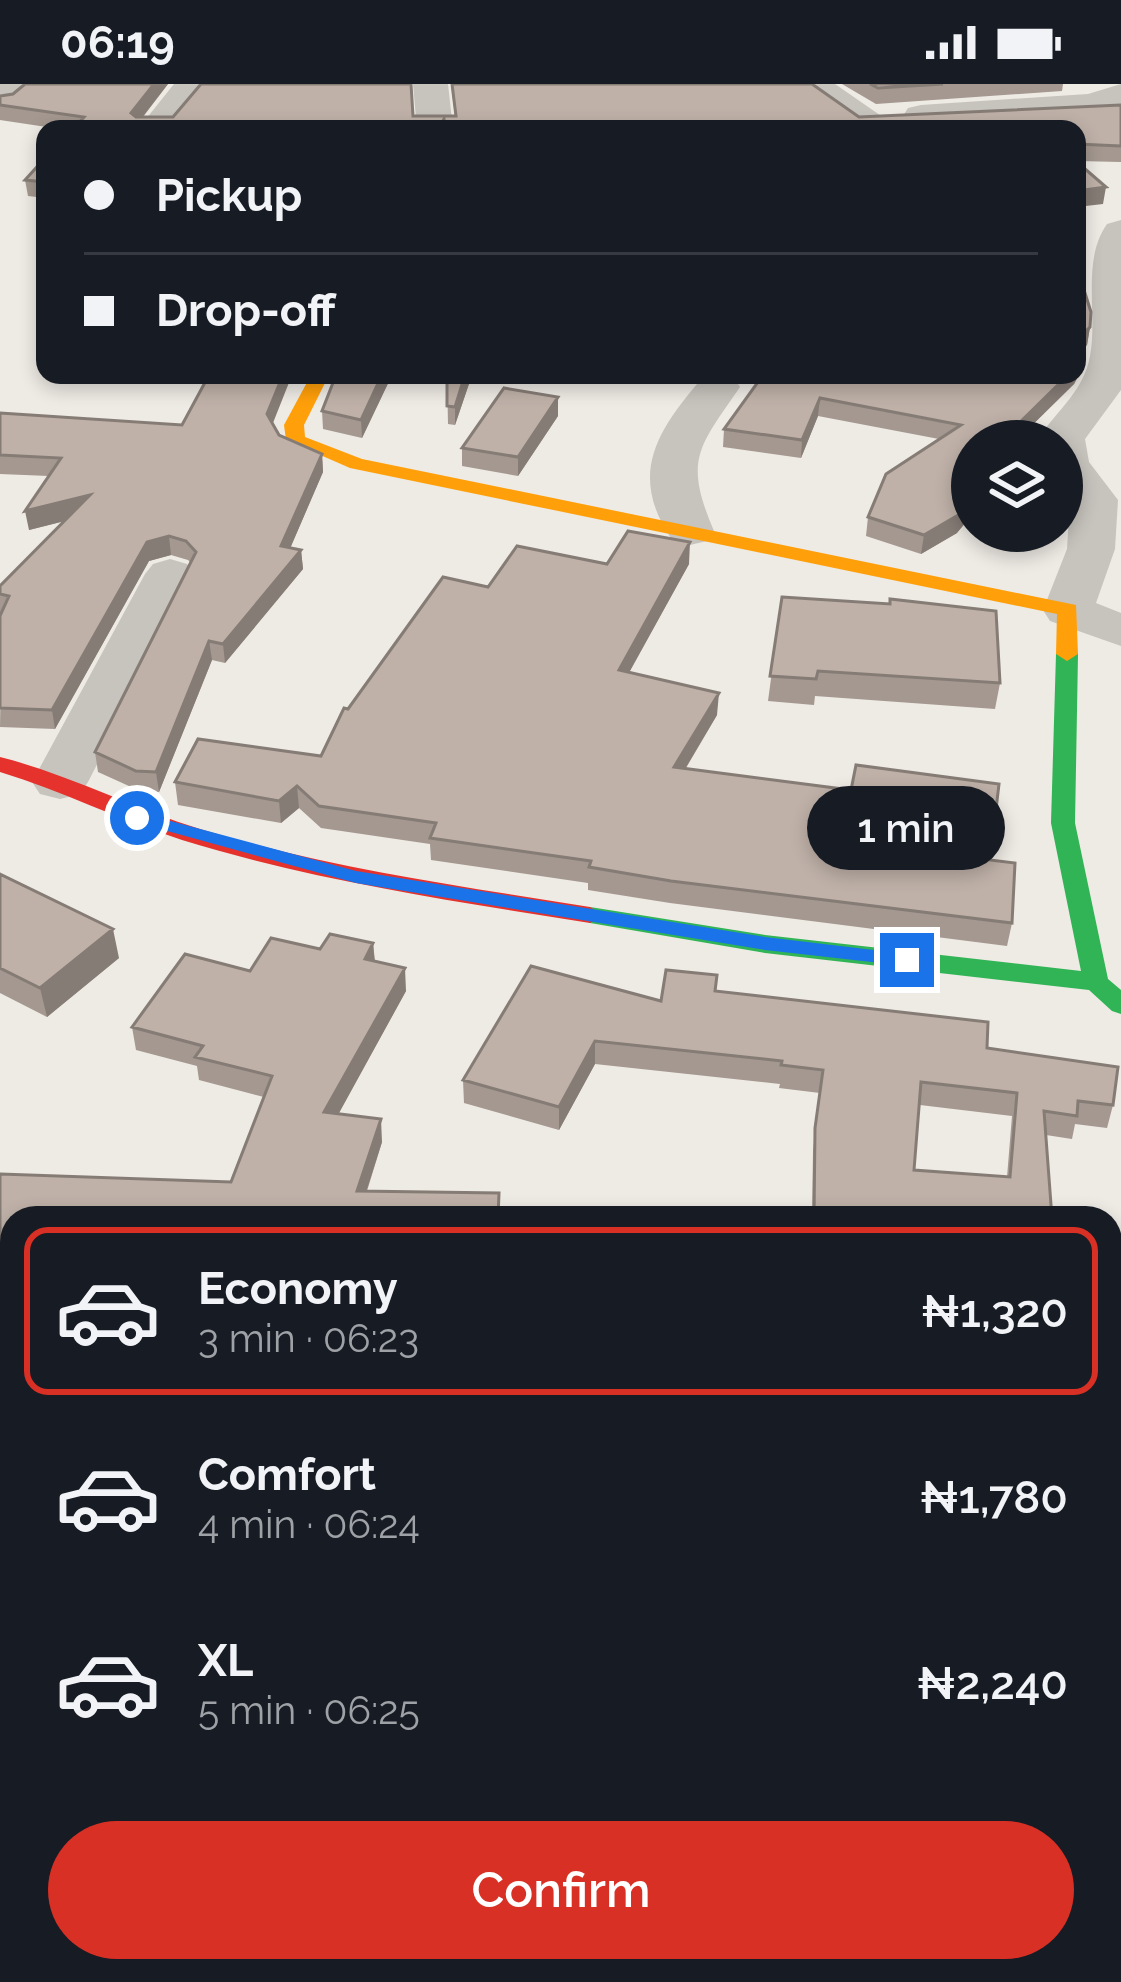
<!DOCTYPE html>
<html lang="en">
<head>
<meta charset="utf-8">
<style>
	:root { --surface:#171b24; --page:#242831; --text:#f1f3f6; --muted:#9ea1a6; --line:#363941; --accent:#d93025 }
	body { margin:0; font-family:Raleway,sans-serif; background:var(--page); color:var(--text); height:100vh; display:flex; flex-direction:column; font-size:45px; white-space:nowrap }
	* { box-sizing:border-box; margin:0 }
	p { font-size:39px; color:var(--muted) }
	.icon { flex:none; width:66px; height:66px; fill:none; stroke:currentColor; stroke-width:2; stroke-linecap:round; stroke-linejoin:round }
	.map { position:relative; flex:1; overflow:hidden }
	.sheet { position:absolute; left:0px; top:1122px; width:1122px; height:777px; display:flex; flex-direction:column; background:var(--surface); border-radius:36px 36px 0 0; box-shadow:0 6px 18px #0003 }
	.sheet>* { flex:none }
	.banner { position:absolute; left:36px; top:36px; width:1050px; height:264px; border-radius:24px; box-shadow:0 6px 18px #0003; display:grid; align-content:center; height:264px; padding:0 48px; background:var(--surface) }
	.controls { position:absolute; left:951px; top:336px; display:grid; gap:24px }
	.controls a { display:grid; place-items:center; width:132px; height:132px; border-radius:50%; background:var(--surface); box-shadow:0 6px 18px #0003; font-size:60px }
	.end { position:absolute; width:54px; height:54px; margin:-27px; border:15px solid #1a73e8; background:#fff; box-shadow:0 0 0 6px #fff }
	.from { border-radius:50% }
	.bubble { position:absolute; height:84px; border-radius:42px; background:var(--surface); box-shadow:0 6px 18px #0003; font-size:39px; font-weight:600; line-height:84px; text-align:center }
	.banner b { display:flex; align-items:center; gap:42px; height:114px; font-size:45px }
	.banner b+b { border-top:3px solid var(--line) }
	.banner i { width:30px; height:30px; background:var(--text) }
	ul { padding:21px 0 0; list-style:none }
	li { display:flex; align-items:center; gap:36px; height:168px; margin:0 24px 18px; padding:0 24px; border:6px solid transparent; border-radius:24px }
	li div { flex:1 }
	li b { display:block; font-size:45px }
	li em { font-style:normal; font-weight:600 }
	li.selected { border-color:var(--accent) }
	li>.icon { width:108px; height:108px; stroke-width:1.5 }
	.button { display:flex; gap:24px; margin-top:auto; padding:24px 48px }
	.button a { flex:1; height:138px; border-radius:72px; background:var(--accent); color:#fff; font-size:48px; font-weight:600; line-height:138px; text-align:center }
	.status { display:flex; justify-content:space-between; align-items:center; height:84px; padding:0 60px; background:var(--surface); direction:ltr }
	.status svg { height:33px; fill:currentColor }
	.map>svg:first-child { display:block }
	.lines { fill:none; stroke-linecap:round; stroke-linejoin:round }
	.street { fill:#c7c3bd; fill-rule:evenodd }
	.fast { fill:#30b455; fill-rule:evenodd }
	.slow { fill:#ff9f0a; fill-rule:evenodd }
	.jam { fill:#e5322d; fill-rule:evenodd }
	.wall { fill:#a49890; fill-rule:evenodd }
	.shaded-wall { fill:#867c76 }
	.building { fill:#bfb1a8; stroke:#867c76; stroke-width:3; fill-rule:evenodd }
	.route { fill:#1a73e8 }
</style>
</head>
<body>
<div class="status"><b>06:19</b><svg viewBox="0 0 49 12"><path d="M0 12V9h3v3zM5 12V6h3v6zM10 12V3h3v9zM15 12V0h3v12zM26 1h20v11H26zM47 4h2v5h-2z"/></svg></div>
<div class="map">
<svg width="1121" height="1898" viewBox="0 0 1121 1898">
	<rect width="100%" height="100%" fill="#eeeae4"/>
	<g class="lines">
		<path class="street" d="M 0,0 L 40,0 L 13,22 L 0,25 Z
			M 174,0 L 210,0 L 175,45 L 138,45 Z
			M 413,0 L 448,0 L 453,45 L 417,45 Z
			M 794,0 L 835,0 L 900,45 L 857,45 Z
			M 1121,0 L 1121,22 L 1093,31 L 921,43 L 908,40 L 903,32 L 908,24 L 921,21 L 1088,10 Z
			M 1121,136 L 1121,306 L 1085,355 L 1089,378 L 1118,416 L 1115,465 L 1096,519 L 1121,529 L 1121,562 L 1050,537 L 1043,526 L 1067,465 L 1070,417 L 1062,406 L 1062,357 L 1040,357 L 1039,353 C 1058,326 1084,306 1090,272 C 1098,230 1081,177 1107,140 Z
			M 723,291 L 734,294 L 740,303 C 699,363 683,375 714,447 L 707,457 L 690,461 L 673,457 C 627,391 657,347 702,294 Z
			M 170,475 L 187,480 L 195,490 L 88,698 L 80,710 L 60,715 L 40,710 L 32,698 L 145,490 L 153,480 Z
			M 0,1212 L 12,1214 L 12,1270 L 0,1268 Z
			M 1110,1307 L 1121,1307 L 1121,1369 L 1110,1369 Z
			M 1121,1634 L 1121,1731 L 1110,1735 L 1110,1638 Z
			M 296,1887 L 386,1887 L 388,1898 L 298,1898 Z
			M 559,1887 L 691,1887 L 687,1898 L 554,1898 Z"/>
		<path class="fast" d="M 1067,563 L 1078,570 L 1075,739 L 1108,895 L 1121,906 L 1121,930 L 1112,927 L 1089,906 L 765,869 L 590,839 L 577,831 L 590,823 L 765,851 L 1081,887 L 1051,739 L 1056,570 Z"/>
		<path class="slow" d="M 311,291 L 329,291 L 304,341 L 305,353 L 362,375 L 1076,521 L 1078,570 L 1067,577 L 1056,570 L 1057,530 L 350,384 L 286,356 L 284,341 Z"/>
		<path class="jam" d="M 0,673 C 68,690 132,724 200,745 C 327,784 459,802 590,823 L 603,831 L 590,839 C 453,817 315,797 182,756 C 120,736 62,707 0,688 Z"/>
	</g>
	<path class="wall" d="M 25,0 L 168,0 L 143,33 L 455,32 L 451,0 L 812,0 L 859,33 L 1121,21 L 1121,78 L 1077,77 L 1077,45 L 60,45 L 0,36 L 0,12 L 13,10 Z
		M 842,0 L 1063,0 L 1062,7 L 876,20 Z
		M 45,74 L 45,114 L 28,112 L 25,96 Z
		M 1077,184 L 1090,243 L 1087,261 L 1083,265 L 1081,287 L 1074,300 L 1016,357 L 972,357 L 957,449 L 921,470 L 866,452 L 868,433 L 939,355 L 818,332 L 801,374 L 723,363 L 724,345 Z
		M 336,291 L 392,291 L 362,354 L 323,345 L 322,327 Z
		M 447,291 L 472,291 L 455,341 L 448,340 Z
		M 0,329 L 182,341 L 272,340 L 279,351 L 322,370 L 323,388 L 290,464 L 301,466 L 303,485 L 225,579 L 212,576 L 159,708 L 140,707 L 98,688 L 95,668 L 191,479 L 188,476 L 171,471 L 149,477 L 55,645 L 0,643 L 2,529 L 0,528 L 0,502 L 64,437 L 29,446 L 49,392 L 0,390 Z
		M 558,332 L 518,392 L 462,382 L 462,364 Z
		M 607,480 L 689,480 L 629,588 L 717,631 L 686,684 L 990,776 L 1012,839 L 1007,862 L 670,819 L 588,806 L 588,799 L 431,776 L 430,760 L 321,744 L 299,724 L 281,739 L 178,721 L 175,698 L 321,672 L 348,625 L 488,503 Z
		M 782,513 L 1000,599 L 995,625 L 815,612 L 814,621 L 768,617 Z
		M 0,790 L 119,874 L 47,933 L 0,909 Z
		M 373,859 L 375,877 L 406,907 L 338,1030 L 382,1058 L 367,1107 L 12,1134 L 12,1206 L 0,1206 L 0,1090 L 231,1098 L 264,1013 L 199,996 L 197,982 L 136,966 L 132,943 L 250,887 L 320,865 Z
		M 717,891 L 716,908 L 987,964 L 1113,1021 L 1107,1044 L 1075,1040 L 1072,1055 L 1046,1051 L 1052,1134 L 812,1134 L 813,1067 L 820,1009 L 779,1004 L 780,1000 L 595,980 L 559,1046 L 464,1019 L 463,996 L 661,917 ZM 920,1021 L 1012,1032 L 1007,1093 L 914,1086 Z
		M 0,1304 L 12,1305 L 12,1453 L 0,1452 Z"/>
	<path class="shaded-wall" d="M 154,0 L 168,0 L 133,45 L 131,29 Z
		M 1106,103 L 1103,120 L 1077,123 L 1077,107 Z
		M 1090,243 L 1087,261 L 1077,271 L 1080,253 Z
		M 1084,270 L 1081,287 L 1074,300 L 1016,357 L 1007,357 L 1008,350 L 1068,291 L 1077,291 L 1077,282 Z
		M 283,291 L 292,291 L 269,349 L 267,330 Z
		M 382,291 L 392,291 L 362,354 L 361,336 Z
		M 465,291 L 472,291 L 455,341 L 455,323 Z
		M 558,313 L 558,332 L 518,392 L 518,373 Z
		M 820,314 L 818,332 L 801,374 L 802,356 Z
		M 322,370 L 323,388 L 283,481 L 281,462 Z
		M 90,411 L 93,430 L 29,446 L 25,427 Z
		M 972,415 L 972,431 L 957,449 L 921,470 L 924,451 Z
		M 169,452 L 171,471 L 149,477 L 55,645 L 52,626 L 147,458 Z
		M 690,458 L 689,480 L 619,607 L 619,586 Z
		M 301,466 L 303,485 L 225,579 L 223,560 Z
		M 209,557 L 212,576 L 159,708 L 156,688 Z
		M 719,609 L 717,631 L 673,705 L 674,683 Z
		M 297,702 L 299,724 L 281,739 L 279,717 Z
		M 113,845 L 119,874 L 47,933 L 40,904 Z
		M 373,859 L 375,882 L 365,875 Z
		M 405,884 L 406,907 L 327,1051 L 324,1028 Z
		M 595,957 L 595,980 L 559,1046 L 559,1023 Z
		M 381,1035 L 382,1058 L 359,1130 L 357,1107 Z
		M 12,1705 L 12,1764 L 0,1836 L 0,1776 Z"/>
	<path class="building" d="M 25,0 L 154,0 L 131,29 L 136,33 L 173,33 L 201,0 L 411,0 L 413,32 L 456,32 L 452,0 L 812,0 L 859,33 L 1121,21 L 1121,62 L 1077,60 L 1077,45 L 445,45 L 444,35 L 438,45 L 73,45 L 84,33 L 0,21 L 0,12 L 13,10 Z
		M 870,0 L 943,0 L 878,4 Z
		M 45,74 L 45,98 L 25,96 Z
		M 1077,78 L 1106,103 L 1077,107 Z
		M 1077,184 L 1091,228 L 1090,243 L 1080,253 L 1084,270 L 1077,282 Z
		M 209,291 L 283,291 L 267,330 L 279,351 L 322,370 L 281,462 L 301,466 L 223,560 L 209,557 L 156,688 L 136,687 L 95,668 L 196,468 L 186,457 L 169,452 L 147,458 L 52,626 L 0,624 L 0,532 L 9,512 L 0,510 L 0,502 L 90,411 L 25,427 L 61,374 L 0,371 L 0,329 L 182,341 Z
		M 336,291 L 382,291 L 361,336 L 322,327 Z
		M 447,291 L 465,291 L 455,323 L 447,322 Z
		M 763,291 L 1068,291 L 1008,350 L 995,347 L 993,357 L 972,357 L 972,415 L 960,430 L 924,451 L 868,433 L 886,390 L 961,341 L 820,314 L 802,356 L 724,345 Z
		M 504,304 L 558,313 L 518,373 L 462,364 Z
		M 628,447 L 690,458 L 619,586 L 719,609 L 674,683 L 851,706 L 856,681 L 999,700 L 990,776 L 1015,779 L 1012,839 L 671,797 L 589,783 L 591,777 L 430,754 L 436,739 L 319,722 L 297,702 L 279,717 L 175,698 L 198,655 L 321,672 L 344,624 L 348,625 L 443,493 L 488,503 L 517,462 L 607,480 Z
		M 782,513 L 890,520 L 890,515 L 996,527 L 1000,599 L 818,587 L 816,595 L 770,592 Z
		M 0,790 L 113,845 L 40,904 L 0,884 Z
		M 330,850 L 373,859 L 365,875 L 405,884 L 324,1028 L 381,1035 L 357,1107 L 499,1109 L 498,1134 L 12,1134 L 12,1183 L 0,1183 L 0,1090 L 231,1098 L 272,992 L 195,973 L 203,962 L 132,943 L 185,870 L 250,887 L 271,854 L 320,865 Z
		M 531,882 L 661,917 L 666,886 L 717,891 L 715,907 L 988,938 L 987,964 L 1118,983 L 1113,1021 L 1078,1017 L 1077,1032 L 1044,1027 L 1052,1134 L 814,1134 L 815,1044 L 823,986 L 781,981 L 782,977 L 595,957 L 559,1023 L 463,996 ZM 921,998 L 1017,1009 L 1010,1093 L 914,1086 Z
		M 0,1304 L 12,1305 L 12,1429 L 0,1428 Z
		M 12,1634 L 12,1705 L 0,1776 L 0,1635 Z
		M 60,1887 L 225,1887 L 227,1898 L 62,1898 Z"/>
	<path class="route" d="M 137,728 L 356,787 L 765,853 L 907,870 L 916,876 L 907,882 L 765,866 L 356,799 L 131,737 L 128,734 Z"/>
</svg>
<div class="controls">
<a><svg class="icon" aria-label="layers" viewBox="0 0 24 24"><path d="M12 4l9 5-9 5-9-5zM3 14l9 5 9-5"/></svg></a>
</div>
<i class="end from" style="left:137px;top:734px"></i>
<i class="end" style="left:907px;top:876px"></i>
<div class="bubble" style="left:807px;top:702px;width:198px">1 min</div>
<div class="banner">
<b><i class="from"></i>Pickup</b>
<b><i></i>Drop-off</b>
</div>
<section class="sheet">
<ul>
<li class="selected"><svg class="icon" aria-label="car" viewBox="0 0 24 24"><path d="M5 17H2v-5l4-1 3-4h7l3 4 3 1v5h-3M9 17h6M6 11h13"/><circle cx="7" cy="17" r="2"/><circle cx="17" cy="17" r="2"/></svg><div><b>Economy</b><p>3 min · 06:23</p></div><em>₦1,320</em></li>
<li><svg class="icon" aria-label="car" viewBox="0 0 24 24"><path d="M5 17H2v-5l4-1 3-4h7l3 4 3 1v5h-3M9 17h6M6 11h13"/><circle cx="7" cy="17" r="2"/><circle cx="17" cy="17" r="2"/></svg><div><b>Comfort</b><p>4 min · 06:24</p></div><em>₦1,780</em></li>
<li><svg class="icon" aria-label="car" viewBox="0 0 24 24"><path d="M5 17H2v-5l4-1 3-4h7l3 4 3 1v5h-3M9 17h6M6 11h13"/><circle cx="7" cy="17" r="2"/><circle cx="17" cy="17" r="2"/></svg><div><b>XL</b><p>5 min · 06:25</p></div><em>₦2,240</em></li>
</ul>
<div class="button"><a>Confirm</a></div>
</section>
</div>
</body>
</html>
